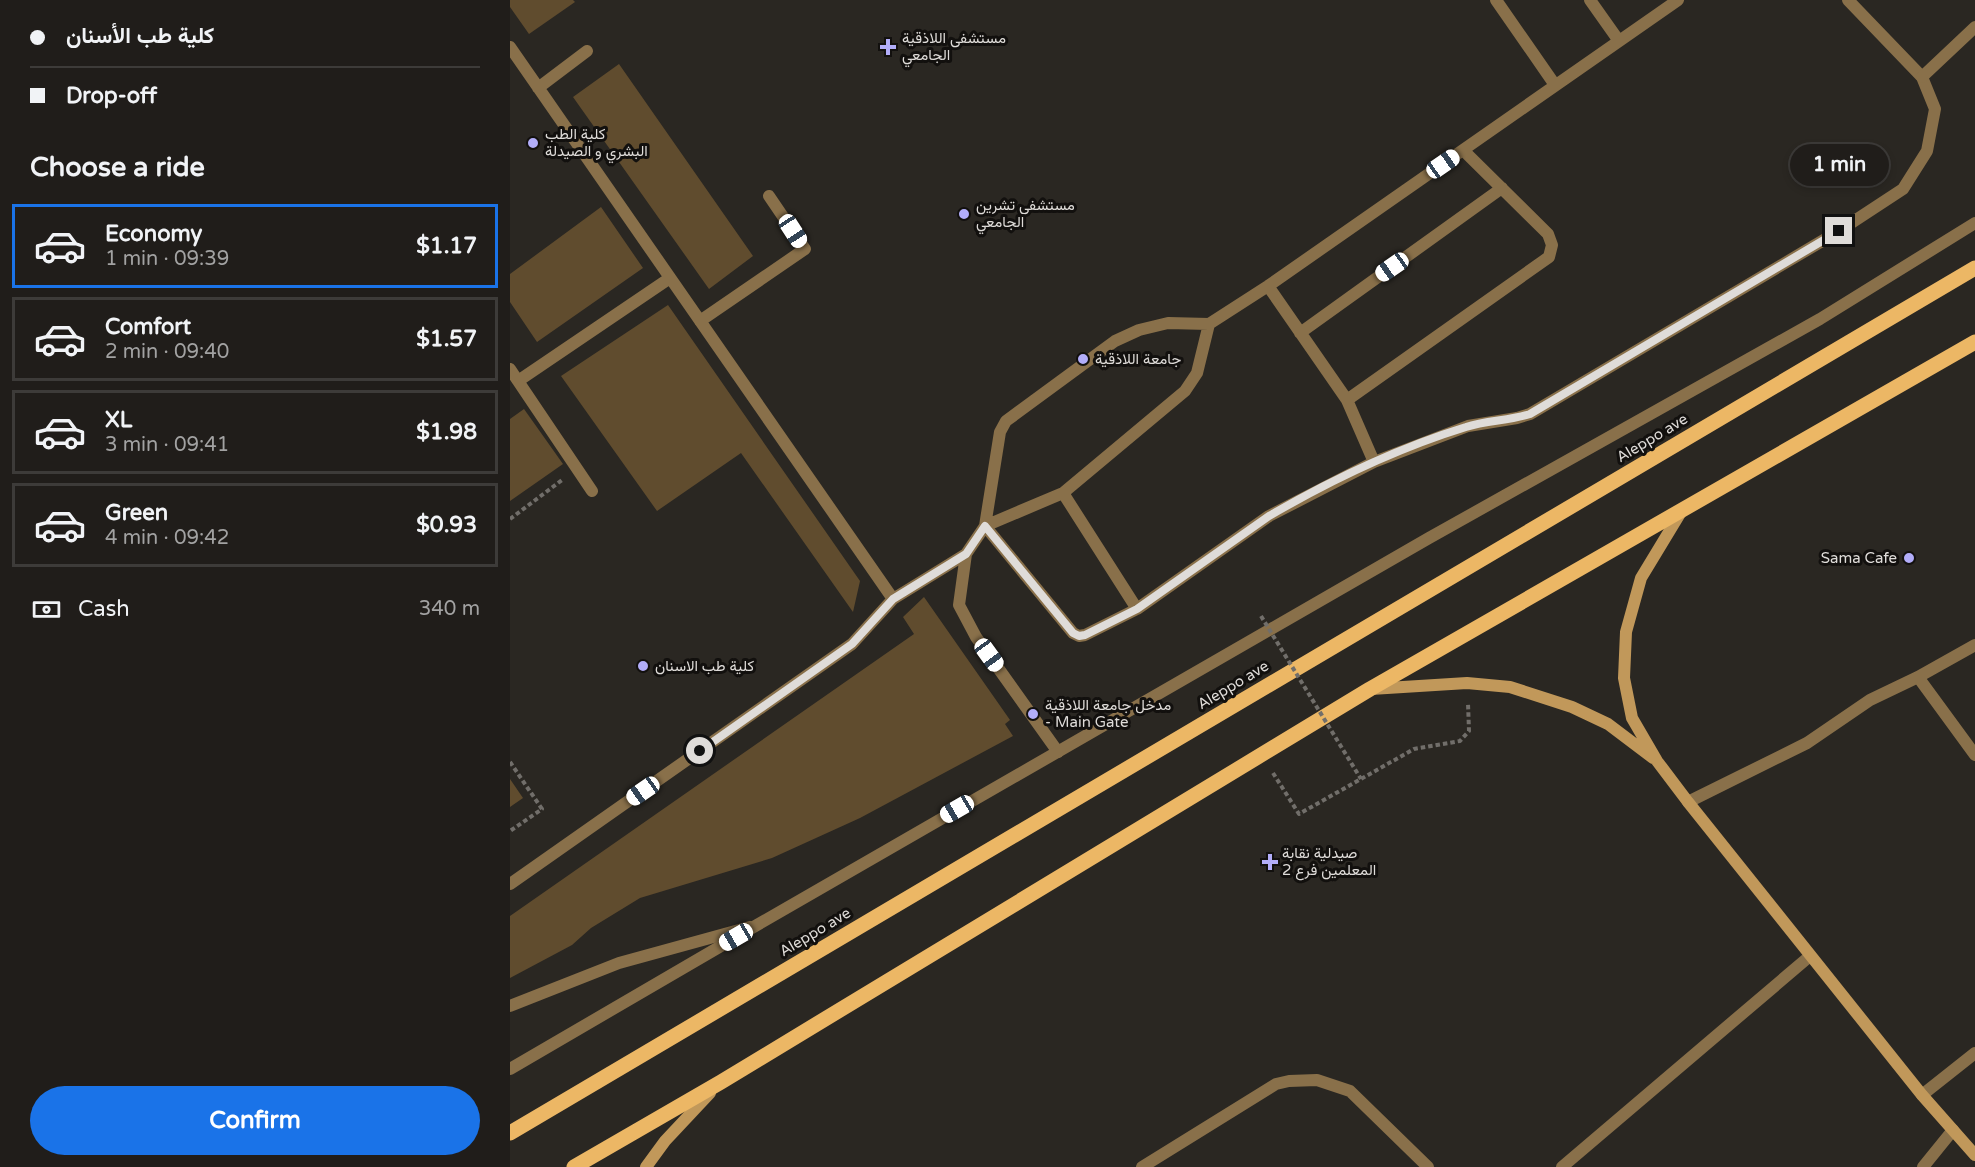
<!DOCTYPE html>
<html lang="en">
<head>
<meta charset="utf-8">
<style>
	:root { --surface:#201d1a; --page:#282623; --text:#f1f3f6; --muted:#a2a2a2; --line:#3d3b39; --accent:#1a73e8 }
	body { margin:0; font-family:"Varela Round",Vazirmatn,sans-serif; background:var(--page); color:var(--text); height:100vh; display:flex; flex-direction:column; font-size:22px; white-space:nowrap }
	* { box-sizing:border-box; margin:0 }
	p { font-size:20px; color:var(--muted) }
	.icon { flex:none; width:33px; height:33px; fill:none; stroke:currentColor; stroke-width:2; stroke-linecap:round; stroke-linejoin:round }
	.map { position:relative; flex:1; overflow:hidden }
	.sheet { display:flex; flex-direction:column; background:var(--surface); width:510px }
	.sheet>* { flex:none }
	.hud { display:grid; align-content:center; height:132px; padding:0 30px; background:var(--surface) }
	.end { position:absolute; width:27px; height:27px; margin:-14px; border:8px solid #dfdcd9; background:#111; box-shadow:0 0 0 3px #111 }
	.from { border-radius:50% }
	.bubble { position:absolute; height:42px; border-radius:21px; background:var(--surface); box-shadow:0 3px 9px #0003,0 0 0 2px var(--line); font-size:20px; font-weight:800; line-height:42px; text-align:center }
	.car { position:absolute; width:18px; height:36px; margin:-18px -9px; border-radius:8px; box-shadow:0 0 4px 2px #0007; background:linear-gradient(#fff 24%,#345 0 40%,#fff 0 76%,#345 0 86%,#fff 0) }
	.hud b { display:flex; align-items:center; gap:21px; height:57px; font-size:22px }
	.hud b+b { border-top:2px solid var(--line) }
	.hud i { width:15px; height:15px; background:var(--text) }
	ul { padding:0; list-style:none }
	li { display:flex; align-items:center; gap:18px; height:84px; margin:0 12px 9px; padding:0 18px; border:3px solid var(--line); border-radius:0px }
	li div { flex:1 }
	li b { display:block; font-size:22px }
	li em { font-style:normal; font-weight:800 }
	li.selected { border-color:var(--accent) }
	li>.icon { width:54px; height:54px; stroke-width:1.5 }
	h2 { padding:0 30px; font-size:27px; line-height:72px }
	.pay { display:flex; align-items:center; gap:15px; height:66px; padding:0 30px; font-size:22px }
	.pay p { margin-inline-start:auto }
	.primary-button { display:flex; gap:12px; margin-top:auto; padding:12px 30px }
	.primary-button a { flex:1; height:69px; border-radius:36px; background:var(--accent); color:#fff; font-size:24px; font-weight:800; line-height:69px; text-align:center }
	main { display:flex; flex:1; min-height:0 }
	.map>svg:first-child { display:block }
	.green { fill:#604c2e }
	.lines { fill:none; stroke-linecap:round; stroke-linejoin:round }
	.path { stroke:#716e6a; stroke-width:4; stroke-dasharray:4.5 3; stroke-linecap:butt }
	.lane { stroke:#89704a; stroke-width:12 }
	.street { stroke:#89704a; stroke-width:12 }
	.secondary { stroke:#c1985a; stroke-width:12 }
	.primary { stroke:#ecb765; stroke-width:15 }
	.path-bridge { stroke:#716e6a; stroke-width:4; stroke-dasharray:4.5 3; stroke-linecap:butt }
	.route { stroke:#dfdcd9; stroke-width:8 }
	.poi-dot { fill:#b2adf9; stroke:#12100e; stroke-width:2 }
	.labels { text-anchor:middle; stroke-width:6; stroke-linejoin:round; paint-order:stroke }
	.poi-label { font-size:15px; fill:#dfdcd9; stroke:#12100e; text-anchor:start }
	.street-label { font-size:15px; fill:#dfdcd9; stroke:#12100e }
</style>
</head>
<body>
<main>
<section class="sheet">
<div class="hud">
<b><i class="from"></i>كلية طب الأسنان</b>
<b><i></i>Drop-off</b>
</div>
<h2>Choose a ride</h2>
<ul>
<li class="selected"><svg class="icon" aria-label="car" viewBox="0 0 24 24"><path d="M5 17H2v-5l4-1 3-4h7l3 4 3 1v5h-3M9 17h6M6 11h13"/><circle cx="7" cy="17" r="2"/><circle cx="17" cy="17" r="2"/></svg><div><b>Economy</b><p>1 min · 09:39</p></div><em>$1.17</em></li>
<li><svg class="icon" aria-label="car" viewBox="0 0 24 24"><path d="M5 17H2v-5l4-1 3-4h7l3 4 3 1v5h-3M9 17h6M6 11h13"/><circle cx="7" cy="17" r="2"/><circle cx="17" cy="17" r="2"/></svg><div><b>Comfort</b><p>2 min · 09:40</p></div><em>$1.57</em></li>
<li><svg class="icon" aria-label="car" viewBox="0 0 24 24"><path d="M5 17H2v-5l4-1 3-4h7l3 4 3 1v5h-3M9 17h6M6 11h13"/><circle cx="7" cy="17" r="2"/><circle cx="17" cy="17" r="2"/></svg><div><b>XL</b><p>3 min · 09:41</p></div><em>$1.98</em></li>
<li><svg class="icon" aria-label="car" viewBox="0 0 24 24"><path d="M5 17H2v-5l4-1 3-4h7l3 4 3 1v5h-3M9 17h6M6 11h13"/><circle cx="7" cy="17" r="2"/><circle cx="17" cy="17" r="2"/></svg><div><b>Green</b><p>4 min · 09:42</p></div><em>$0.93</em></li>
</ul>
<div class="pay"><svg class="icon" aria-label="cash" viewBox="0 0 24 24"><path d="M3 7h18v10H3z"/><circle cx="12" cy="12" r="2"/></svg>Cash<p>340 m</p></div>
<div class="primary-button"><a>Confirm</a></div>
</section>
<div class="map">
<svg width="1465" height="1167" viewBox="0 0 1465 1167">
	<rect width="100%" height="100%" fill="#2a2722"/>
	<path class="green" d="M 0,0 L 63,0 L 65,2 L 19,34 L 0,7 Z
		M 109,64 L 243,256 L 199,289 L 63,97 Z
		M 91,207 L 133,268 L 27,342 L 0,302 L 0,274 Z
		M 158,305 L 350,581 L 343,612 L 231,453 L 147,511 L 51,376 Z
		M 14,409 L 53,464 L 0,501 L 0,419 Z
		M 414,597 L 500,720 L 495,724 L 503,736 L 350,818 L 262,858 L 130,898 L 81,928 L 62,945 L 0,978 L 0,916 L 404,634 L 393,617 Z
		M 0,779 L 13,798 L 0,807 Z"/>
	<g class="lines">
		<path class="path" d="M 0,519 L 52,480
			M 0,762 L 32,809 L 0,831
			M 763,773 L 789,814 L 904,749 L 950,741 L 959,731 L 958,703"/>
		<path class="lane" d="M 986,0 L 1045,85
			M 1080,0 L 1109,41
			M 0,47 L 383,599
			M 28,88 L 77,51
			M 190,321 L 295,249 L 259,196
			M 790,333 L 992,188
			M 0,369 L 8,381 L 160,278
			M 8,381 L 82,491
			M 837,400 L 1039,257 L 1042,245 L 1038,234 L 953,150
			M 864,462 L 958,426 L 1007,418 L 1020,414 L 1329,231 L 1393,189 L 1417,151 L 1425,109 L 1412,77 L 1338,0
			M 553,493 L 627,609 L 759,516 L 864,462 L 837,400 L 758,286
			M 456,554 L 449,605 L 466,637 L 548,752
			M 627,609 L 575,635 L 569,636 L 563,633 L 475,526 L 490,432 L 496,421 L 605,341 L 629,330 L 658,323 L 699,324
			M 0,884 L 342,644 L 383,599 L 456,554 L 475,526 L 553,493 L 675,391 L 687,373 L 699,324 L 758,286 L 1168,0
			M 0,1006 L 109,963 L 240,927
			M 632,1167 L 766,1084 L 779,1081 L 807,1080 L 840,1091 L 918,1167
			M 1052,1167 L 1300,956"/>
		<path class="street" d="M 1412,77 L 1465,27
			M 1408,677 L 1465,755
			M 1178,802 L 1297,743 L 1360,700 L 1408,677 L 1465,645
			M 0,1069 L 247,925 L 919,538 L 1310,319 L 1465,223
			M 1412,1095 L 1465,1053
			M 1413,1167 L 1443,1130"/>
		<path class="secondary" d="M 1171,512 L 1131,578 L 1116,632 L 1114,678 L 1122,718 L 1147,761 L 1178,802 L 1412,1095 L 1465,1155
			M 861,689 L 957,683 L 1000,687 L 1062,707 L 1098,724 L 1143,758
			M 136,1167 L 155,1141 L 200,1093"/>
		<path class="primary" d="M 0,1133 L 1465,268
			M 64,1167 L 211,1082 L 860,689 L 1465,342"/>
		<path class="path-bridge" d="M 751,616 L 851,779"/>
	</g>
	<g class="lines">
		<path class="route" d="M 190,751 L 342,644 L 383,599 L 456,554 L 475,526 L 563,633 L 569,636 L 575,635 L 627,609 L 759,516 C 821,480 888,448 956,427 C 977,420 999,421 1020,414 L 1329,231"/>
	</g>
	<g class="poi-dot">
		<path d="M375 38h6v6h6v6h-6v6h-6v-6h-6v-6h6z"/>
		<circle cx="23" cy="143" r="6"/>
		<circle cx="454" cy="214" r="6"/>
		<circle cx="573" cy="359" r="6"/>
		<circle cx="1399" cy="558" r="6"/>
		<circle cx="133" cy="666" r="6"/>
		<circle cx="523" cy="714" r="6"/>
		<path d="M757 853h6v6h6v6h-6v6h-6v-6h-6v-6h6z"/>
	</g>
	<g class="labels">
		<g class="poi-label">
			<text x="392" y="43">مستشفى اللاذقية<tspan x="392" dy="17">الجامعي</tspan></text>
			<text x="35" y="139">كلية الطب<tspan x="35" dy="17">البشري و الصيدلة</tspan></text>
			<text x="466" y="210">مستشفى تشرين<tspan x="466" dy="17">الجامعي</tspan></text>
			<text x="585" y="364">جامعة اللاذقية</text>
			<text x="1387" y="563" text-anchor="end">Sama Cafe</text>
			<text x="145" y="671">كلية طب الاسنان</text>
			<text x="535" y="710">مدخل جامعة اللاذقية<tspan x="535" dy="17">- Main Gate</tspan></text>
			<text x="772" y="858">صيدلية نقابة<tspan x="772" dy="17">المعلمين فرع 2</tspan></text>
		</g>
		<g class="street-label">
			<text transform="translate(1142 438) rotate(-31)" y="5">Aleppo ave</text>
			<text transform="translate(723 685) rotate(-31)" y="5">Aleppo ave</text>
			<text transform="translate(305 932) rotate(-31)" y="5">Aleppo ave</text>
		</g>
	</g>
</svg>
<i class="end from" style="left:190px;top:751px"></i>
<i class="end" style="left:1329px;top:231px"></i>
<div class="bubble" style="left:1280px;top:144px;width:99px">1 min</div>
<i class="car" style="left:933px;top:164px;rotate:55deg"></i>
<i class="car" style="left:283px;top:231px;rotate:147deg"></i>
<i class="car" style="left:882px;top:267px;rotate:235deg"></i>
<i class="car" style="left:479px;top:655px;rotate:144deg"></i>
<i class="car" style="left:133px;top:791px;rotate:235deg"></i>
<i class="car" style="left:447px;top:809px;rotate:240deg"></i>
<i class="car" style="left:226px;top:937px;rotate:240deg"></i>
</div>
</main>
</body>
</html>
